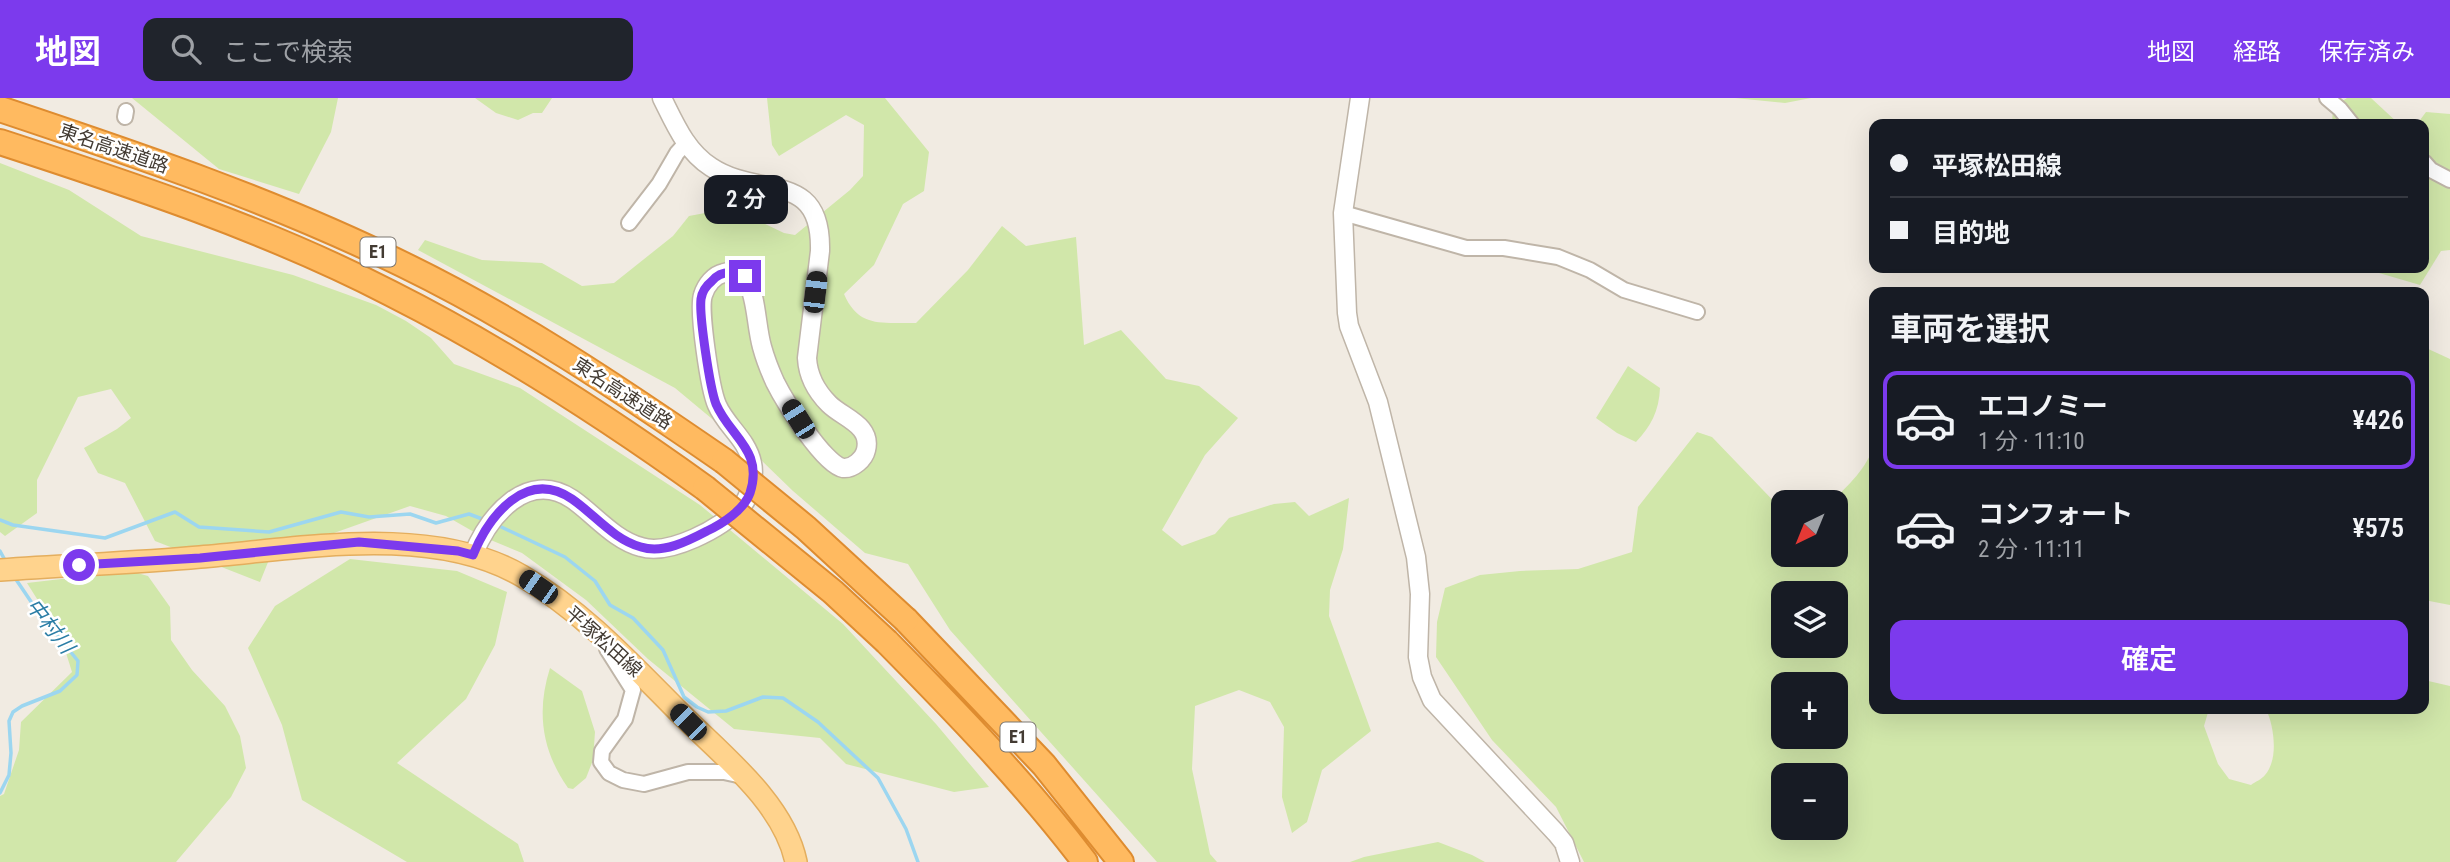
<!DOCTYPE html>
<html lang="ja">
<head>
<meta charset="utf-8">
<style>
	:root { --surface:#171b24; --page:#20242c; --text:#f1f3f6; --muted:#9ea1a6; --line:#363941; --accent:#7c3aed }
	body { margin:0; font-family:"Roboto Condensed","Noto Sans JP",sans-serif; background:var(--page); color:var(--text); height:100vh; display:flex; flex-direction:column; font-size:26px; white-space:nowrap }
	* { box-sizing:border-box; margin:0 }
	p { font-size:23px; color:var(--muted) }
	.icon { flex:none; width:38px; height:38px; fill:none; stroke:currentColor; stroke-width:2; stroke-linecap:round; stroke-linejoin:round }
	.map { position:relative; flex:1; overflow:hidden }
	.drawer { position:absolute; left:1869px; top:189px; width:560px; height:427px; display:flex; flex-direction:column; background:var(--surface); border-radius:14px; box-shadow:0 7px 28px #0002 }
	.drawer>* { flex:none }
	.banner { position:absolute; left:1869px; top:21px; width:560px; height:154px; border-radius:14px; box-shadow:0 7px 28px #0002; display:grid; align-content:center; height:154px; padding:0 21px; background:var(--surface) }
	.needle { width:46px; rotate:223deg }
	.controls { position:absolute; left:1771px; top:392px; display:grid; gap:14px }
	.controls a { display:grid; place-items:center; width:77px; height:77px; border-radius:14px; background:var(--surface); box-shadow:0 7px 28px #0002; font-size:35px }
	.end { position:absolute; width:32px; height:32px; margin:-16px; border:9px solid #7c3aed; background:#fff; box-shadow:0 0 0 4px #fff }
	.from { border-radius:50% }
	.bubble { position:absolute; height:49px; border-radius:14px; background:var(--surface); box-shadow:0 7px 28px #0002; font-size:23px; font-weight:600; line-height:49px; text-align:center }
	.car { position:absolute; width:21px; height:42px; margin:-21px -10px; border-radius:9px; box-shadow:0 0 5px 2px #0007; background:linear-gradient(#222 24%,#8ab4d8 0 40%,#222 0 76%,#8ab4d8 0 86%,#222 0) }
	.banner b { display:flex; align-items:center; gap:24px; height:66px; font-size:26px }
	.banner b+b { border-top:2px solid var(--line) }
	.banner i { width:18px; height:18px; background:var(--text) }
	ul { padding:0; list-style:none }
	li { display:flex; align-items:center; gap:21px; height:98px; margin:0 14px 10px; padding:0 7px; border:4px solid transparent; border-radius:14px }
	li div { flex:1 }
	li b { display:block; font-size:26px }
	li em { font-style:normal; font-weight:600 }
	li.selected { border-color:var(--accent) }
	li>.icon { width:63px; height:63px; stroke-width:1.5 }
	h2 { padding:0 21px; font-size:32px; line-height:84px }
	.action { display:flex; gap:14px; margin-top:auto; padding:14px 21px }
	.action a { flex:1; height:80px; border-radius:14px; background:var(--accent); color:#fff; font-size:28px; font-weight:600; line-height:80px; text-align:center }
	header { display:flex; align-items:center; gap:42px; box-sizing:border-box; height:98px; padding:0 35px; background:var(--accent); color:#fff }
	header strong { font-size:33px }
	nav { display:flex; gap:38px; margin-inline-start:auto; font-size:24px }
	.search { width:490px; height:63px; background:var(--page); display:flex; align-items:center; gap:18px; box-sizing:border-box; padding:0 24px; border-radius:14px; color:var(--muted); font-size:26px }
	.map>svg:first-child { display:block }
	.green { fill:#d1e7aa; fill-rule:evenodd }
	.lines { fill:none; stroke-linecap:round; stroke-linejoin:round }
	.stream { stroke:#9cd6f0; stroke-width:3.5 }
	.minor-casing { stroke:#bfb5a8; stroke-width:18 }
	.tertiary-casing { stroke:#bfb5a8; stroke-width:21 }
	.primary-casing { stroke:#e4ae5e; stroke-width:24 }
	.motorway-casing { stroke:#de8c30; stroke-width:28 }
	.minor { stroke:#fff; stroke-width:14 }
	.tertiary { stroke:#fff; stroke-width:18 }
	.primary { stroke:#ffd38d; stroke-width:21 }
	.motorway { stroke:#ffba60; stroke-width:24 }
	.motorway-bridge-casing { stroke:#de8c30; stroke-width:28; stroke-linecap:butt }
	.motorway-bridge { stroke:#ffba60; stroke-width:24 }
	.route { stroke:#7c3aed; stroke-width:9 }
	.labels { text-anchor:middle; stroke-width:5; stroke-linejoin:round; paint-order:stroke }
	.shield { fill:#fff; stroke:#7b7670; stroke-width:2 }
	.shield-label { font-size:18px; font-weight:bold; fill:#433b33 }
	.street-label { font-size:19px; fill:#433b33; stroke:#fff }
	.water-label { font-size:21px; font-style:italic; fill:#2b7ea6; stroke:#fff }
</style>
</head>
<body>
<header>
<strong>地図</strong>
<div class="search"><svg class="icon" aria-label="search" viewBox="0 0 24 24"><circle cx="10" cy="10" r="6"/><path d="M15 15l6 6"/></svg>ここで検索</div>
<nav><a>地図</a><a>経路</a><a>保存済み</a></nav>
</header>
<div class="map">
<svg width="2450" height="764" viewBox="0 0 2450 764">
	<rect width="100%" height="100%" fill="#f1ebe2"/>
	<path class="green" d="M 132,0 L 338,0 L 331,34 L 299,96 L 219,71 Z
		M 475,0 L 552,0 L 542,15 L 533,15 L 518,22 L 496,15 Z
		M 767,0 L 885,0 L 929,54 L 924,93 L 903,106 L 874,167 L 844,196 C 859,231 883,224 916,225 L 968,172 L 1002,128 L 1026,148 L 1076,139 L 1084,247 L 1121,232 L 1166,281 L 1199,288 L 1238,320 L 1205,357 L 1162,432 L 1182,448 L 1215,436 L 1229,420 L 1274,406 L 1295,404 L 1309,418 L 1349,400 L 1343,451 L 1330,492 L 1329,518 L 1371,633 L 1322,672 L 1307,724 L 1292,735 L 1282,699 L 1284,629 L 1270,604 L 1239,592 L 1195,608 L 1192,671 L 1210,756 L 1217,764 L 1157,764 L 950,532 L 908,466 L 865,455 L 793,393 L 759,360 L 675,290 L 418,152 L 425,142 L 482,162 L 542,165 L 582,188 L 614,185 L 673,138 L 689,118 L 732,110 L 784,135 L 795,137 L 850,92 L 863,78 L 864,27 L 846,17 L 779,58 L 772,47 Z
		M 1735,0 L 1811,0 L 1785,5 Z
		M 2347,0 L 2371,0 L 2399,26 L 2332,26 L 2333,9 Z
		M 2426,14 L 2450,16 L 2450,152 L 2441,153 L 2420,187 L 2362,170 L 2424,170 L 2424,26 L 2417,26 Z
		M 0,65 L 69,92 L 141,138 L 293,177 L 376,207 L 406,223 L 431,240 L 454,266 L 520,290 L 700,407 L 843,526 L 936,626 L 989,689 L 954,694 L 846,666 L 820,640 L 734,631 L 648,561 L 586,502 L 522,455 L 481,438 L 446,418 L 410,408 L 334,435 L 277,442 L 260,484 L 155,443 L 125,385 L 98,375 L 84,350 L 117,331 L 131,320 L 111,291 L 78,299 L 37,382 L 37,415 L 5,438 L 0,434 Z
		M 2424,249 L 2450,261 L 2450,507 L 2424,502 Z
		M 1628,268 L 1660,290 C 1659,313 1651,328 1636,344 L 1617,335 L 1596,320 Z
		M 1697,334 L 1712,339 L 1783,413 L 1783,457 L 1836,457 L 1836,404 L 1831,404 C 1848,388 1867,370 1874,347 L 1874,611 L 2209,611 L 2204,628 L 2218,666 L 2229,681 L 2251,687 C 2255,684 2262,681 2265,677 C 2279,661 2274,628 2266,611 L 2424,611 L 2424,582 L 2450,588 L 2450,764 L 1584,764 L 1556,709 L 1492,642 L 1436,559 L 1437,524 L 1445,490 L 1480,477 L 1520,473 L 1578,471 L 1632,454 L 1638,409 ZM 1783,495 L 1836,495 L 1836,548 L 1783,548 ZM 1783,586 L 1836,586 L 1836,639 L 1783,639 ZM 1783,677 L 1836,677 L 1836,730 L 1783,730 Z
		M 350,461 L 457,473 L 507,494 L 495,547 L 466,601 L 397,665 L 518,746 L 524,764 L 407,764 L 302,702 L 282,627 L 248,550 L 275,508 Z
		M 130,473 L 148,478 L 170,509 L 171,542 L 192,572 L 225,608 L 240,638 L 246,670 L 231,699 L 176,764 L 0,764 L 0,698 L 4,696 L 19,652 L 21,624 L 72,574 L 61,539 L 27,485 Z
		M 550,570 L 582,593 L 595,634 L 593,662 L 586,680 L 573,691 L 568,690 C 542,653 536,614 550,570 Z
		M 1438,744 L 1472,757 L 1485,764 L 1350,764 L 1364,759 Z"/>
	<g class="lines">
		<path class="stream" d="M 0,422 L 13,427 L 105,440 L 175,414 L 199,429 L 269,434 L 341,414 L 369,419 L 410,416 L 436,425 L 469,416 L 485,422
			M 495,426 L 565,459 L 595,483 L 610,507 L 633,520 L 663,552 L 684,599 L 697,609 L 708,614 L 726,613 L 763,599 L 783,600 L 818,624 L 878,680 L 906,731 L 918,764
			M 0,453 L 6,464
			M 0,695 L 9,677 L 11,655 L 9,623 L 13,614 L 22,608 L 60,593 L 77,577 L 78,563 L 36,511 L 13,477"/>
		<g class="minor-casing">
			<path id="minor" d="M 2327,0 L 2340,11 L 2352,26
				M 125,19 L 126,13
				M 2424,64 L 2431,72 L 2450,82
				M 1343,115 L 1466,150 L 1504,150 L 1558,159 L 1590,172 L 1624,192 L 1697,214
				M 629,125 L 659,86 L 677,55 L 686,45
				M 607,551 L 633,592 L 625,621 L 602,653 L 601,664 L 609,675 L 623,682 L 644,686 L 688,674 L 724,674 L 742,678"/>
		</g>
		<g class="tertiary-casing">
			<path id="tertiary" d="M 1360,0 L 1343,115 L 1347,215 L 1349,228 L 1378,304 L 1416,459 L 1420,496 L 1418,559 L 1422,579 L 1432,602 L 1556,735 L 1564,745 L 1570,764
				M 473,457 C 489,418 527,371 572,401 C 594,416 614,442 641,449 C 669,458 722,430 741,409 C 750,399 755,378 752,365 C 747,341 726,328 717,307 C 710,291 698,211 703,197 C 706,187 714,177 724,175 C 732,172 742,174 747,182 C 757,201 756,228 762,249 C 765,260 770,273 775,284 C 784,302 824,367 843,370 C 853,371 864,361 866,352 C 872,327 843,320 829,306 C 816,293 808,278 807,260 L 820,153 C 822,71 759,101 711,69 C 686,53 675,26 662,0"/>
		</g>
		<g class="primary-casing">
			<path id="primary" d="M 0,472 C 67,467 134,465 200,459 C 300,451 431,425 522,478 C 583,513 632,567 681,616 C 722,657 784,705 796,764"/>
		</g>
		<g class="motorway-casing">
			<path id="motorway" d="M 0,11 C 138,57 274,103 404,167 C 517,222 621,292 724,363
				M 0,44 C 132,87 266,131 390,195 C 501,251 605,318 705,390
				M 906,522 L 1044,667 L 1121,764
				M 887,544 C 956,614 1025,685 1085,764"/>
		</g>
		<use href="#minor" class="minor"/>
		<use href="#tertiary" class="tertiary"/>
		<use href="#primary" class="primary"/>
		<use href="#motorway" class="motorway"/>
		<g class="motorway-bridge-casing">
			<path id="motorway-bridge" d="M 724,363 L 806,430 L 906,522
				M 705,390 L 833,494 L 887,544"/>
		</g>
		<use href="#motorway-bridge" class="motorway-bridge"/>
	</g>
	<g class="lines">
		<path class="route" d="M 79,467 L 200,460 L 359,444 L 458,453 L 473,457 C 489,418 526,370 572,401 C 594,416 614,442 641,449 C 663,456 688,443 707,433 C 722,426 744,412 750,395 C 764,352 730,339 716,306 C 710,290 699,218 701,201 C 702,194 707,187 712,183 C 721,172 733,173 745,178"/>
	</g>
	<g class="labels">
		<g class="shield">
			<rect x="360.5" y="139.5" width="35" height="29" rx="5"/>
			<rect x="1000.5" y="624.5" width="35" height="29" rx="5"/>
		</g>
		<g class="shield-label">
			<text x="378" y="160">E1</text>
			<text x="1018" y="645">E1</text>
		</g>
		<g class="street-label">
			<text transform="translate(114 50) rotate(19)" y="7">東名高速道路</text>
			<text transform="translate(623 295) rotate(33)" y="7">東名高速道路</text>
			<text transform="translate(604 543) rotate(42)" y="7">平塚松田線</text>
		</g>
		<g class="water-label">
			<text transform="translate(50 528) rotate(52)" y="7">中村川</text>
		</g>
	</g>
</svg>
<div class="controls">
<a><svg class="needle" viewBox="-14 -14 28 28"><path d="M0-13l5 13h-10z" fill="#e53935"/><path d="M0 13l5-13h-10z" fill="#9ea1a6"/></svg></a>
<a><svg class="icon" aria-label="layers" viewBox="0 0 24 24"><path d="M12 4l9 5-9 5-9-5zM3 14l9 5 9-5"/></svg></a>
<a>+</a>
<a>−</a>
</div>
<i class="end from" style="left:79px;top:467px"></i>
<i class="end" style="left:745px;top:178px"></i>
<div class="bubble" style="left:704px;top:77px;width:84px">2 分</div>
<i class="car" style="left:815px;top:194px;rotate:7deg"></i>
<i class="car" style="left:798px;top:321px;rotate:328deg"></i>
<i class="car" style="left:538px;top:489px;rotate:305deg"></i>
<i class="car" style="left:688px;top:624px;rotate:315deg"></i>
<div class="banner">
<b><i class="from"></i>平塚松田線</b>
<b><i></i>目的地</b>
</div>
<section class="drawer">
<h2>車両を選択</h2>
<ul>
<li class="selected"><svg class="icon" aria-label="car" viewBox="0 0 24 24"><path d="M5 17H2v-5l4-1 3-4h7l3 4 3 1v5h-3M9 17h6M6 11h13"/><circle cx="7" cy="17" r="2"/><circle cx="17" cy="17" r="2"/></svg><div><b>エコノミー</b><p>1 分 · 11:10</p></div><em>¥426</em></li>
<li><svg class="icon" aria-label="car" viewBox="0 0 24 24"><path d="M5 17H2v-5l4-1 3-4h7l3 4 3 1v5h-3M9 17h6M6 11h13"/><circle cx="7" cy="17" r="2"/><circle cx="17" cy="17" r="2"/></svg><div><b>コンフォート</b><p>2 分 · 11:11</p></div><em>¥575</em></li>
</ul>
<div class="action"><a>確定</a></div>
</section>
</div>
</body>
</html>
